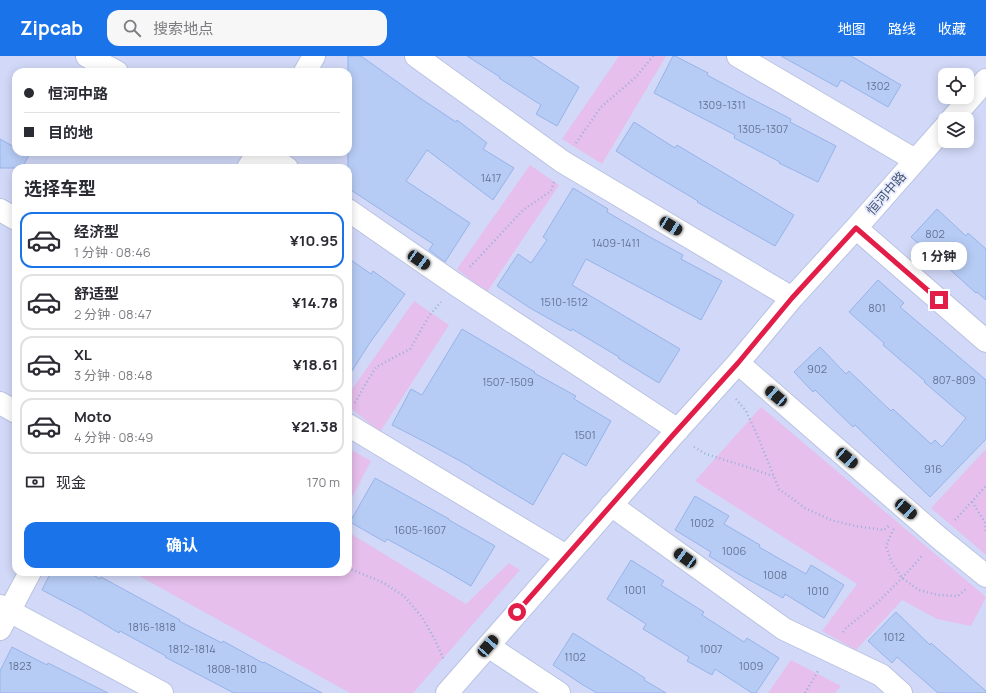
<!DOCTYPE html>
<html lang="zh">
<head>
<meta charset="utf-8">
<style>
	:root { --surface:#fff; --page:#f7f7f7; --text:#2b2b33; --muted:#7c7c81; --line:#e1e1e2; --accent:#1a73e8 }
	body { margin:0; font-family:Manrope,"Noto Sans SC",sans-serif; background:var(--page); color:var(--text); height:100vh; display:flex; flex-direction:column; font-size:15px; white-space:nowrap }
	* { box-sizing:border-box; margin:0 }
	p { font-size:13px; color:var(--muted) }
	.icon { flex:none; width:22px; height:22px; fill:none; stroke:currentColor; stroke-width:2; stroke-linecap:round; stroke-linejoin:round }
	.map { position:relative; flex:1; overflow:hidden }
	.sheet { position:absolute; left:12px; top:108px; width:340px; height:412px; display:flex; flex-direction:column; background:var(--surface); border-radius:12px; box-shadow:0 2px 10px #0003 }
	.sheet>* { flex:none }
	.hud { position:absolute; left:12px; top:12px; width:340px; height:88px; border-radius:12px; box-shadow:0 2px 10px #0003; display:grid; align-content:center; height:88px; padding:0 12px; background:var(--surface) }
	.controls { position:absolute; left:938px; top:12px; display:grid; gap:8px }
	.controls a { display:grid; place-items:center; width:36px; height:36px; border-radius:8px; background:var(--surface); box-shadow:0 2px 10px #0003; font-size:20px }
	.end { position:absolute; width:18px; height:18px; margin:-9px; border:5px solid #e11d48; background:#fff; box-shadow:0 0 0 2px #fff }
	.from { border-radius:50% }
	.bubble { position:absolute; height:28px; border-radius:12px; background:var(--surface); box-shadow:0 2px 10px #0003; font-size:13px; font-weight:700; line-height:28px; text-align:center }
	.car { position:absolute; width:12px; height:24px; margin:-12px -6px; border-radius:5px; box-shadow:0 0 3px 1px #0007; background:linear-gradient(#222 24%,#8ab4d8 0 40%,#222 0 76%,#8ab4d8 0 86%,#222 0) }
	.hud b { display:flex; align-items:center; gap:14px; height:38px; font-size:15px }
	.hud b+b { border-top:1px solid var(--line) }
	.hud i { width:10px; height:10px; background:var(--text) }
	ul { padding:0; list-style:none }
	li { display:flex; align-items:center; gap:12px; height:56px; margin:0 8px 6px; padding:0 4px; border:2px solid var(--line); border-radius:12px }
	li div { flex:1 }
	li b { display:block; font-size:15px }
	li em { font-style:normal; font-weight:700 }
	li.selected { border-color:var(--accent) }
	li>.icon { width:36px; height:36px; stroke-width:1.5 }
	h2 { padding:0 12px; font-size:18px; line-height:48px }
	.pay { display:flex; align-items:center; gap:10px; height:44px; padding:0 12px; font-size:15px }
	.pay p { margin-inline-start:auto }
	.primary-button { display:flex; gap:8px; margin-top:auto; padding:8px 12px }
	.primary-button a { flex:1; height:46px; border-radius:12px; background:var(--accent); color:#fff; font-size:16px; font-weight:700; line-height:46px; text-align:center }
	header { display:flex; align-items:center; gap:24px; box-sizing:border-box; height:56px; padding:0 20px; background:var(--accent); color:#fff }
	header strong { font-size:19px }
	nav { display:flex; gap:22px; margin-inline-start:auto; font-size:14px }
	.search { width:280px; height:36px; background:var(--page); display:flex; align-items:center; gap:10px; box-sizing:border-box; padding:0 14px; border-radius:12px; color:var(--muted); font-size:15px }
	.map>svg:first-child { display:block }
	.residential { fill:#d2d9f8; fill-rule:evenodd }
	.green { fill:#e6bfec }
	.building { fill:#b7ccf5; stroke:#96b3e9 }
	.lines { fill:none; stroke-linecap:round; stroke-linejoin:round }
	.minor-casing { stroke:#b9c3e1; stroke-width:24 }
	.path { stroke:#9ab0da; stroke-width:2.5; stroke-dasharray:1 3; stroke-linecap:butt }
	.minor { stroke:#fff; stroke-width:22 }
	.route { stroke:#e11d48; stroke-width:5 }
	.labels { text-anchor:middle; stroke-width:4; stroke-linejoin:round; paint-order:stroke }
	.number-label { font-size:11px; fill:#627596 }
	.street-label { font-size:13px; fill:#465877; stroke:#e9ecff }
</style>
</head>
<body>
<header>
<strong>Zipcab</strong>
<div class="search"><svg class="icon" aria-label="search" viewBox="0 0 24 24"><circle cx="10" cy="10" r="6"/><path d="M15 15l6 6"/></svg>搜索地点</div>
<nav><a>地图</a><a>路线</a><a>收藏</a></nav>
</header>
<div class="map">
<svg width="986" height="637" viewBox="0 0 986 637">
	<rect width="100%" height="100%" fill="#e1e5fe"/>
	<path class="residential" d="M 0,0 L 986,0 L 986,637 L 0,637 ZM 16,16 L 348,16 L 348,96 L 16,96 ZM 945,19 L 967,19 L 967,41 L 945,41 ZM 945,63 L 967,63 L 967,85 L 945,85 ZM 16,112 L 348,112 L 348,516 L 16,516 Z"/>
	<path class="green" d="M 619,0 L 666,0 L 602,108 L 562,83 Z
		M 530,109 L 559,129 L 487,236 L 457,213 Z
		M 414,245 L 449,269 L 380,376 L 348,350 L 348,339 Z
		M 761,351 L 986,541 L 971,570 L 937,563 L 902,544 L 856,594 L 822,575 L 857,528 L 695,425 Z
		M 348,392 L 371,405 L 348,449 Z
		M 986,393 L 986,499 L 931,452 Z
		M 348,476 L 466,548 L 509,507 L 520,514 L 413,637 L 350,637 L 132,516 L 348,516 Z
		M 791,604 L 841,630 L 835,637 L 768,637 Z"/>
	<path class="building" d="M 348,0 L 361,0 L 417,40 L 456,66 L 457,64 L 487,87 L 483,93 L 514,112 L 493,144 L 427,94 L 406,125 L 470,167 L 445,206 L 429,194 L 433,188 L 348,132 Z
		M 467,0 L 531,0 L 579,31 L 557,70 L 536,58 L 541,49 L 499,22 L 500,21 Z
		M 673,0 L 675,0 L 708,17 L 707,19 L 746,40 L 791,63 L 790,66 L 836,90 L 818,126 L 779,107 L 780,106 L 734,82 L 735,79 L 654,37 Z
		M 781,0 L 851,0 L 901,29 L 888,51 L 841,24 L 837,31 Z
		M 634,66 L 675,92 L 677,89 L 794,159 L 775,190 L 697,146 L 698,145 L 649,116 L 616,95 Z
		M 0,83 L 16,92 L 16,96 L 24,96 L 29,99 L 22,112 L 0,112 Z
		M 573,132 L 608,153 L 607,156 L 648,180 L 683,199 L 681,203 L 722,225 L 701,264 L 586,203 L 572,229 L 680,293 L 659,327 L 618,302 L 619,301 L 572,273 L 571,275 L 530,252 L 497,230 L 518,198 L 531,207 L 547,184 L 543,181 Z
		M 937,153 L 966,180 L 968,177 L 986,193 L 986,244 L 977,236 L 976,237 L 936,201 L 934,202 L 911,181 Z
		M 348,202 L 371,218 L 373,215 L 405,238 L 369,288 L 348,321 Z
		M 878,224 L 904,247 L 900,251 L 986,324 L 986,383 L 930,441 L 855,369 L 853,371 L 815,334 L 813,336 L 794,316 L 820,291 L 846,318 L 849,315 L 891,355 L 893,353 L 931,388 L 935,384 L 942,391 L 966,362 L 924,326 L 925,325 L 883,289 L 884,287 L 849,256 Z
		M 462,273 L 535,316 L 534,317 L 576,340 L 574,343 L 611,365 L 586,410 L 563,397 L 533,449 L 471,412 L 471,411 L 429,388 L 392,369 L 411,333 L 422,339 Z
		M 375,422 L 449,463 L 449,464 L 495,490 L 471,530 L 442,513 L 387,483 L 385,486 L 350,466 Z
		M 695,440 L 729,460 L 724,468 L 760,489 L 759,491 L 806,518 L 811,509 L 844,529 L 824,562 L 785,538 L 783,542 L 742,520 L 709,500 L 711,496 L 675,474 Z
		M 631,504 L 664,525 L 661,529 L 704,556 L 702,559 L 744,586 L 747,582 L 779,602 L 756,637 L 752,637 L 715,613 L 712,619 L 687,605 L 689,601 L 643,573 L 646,568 L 607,543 Z
		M 51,516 L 88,516 L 100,523 L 101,521 L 180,564 L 179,565 L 222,587 L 223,585 L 263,607 L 264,606 L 322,637 L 234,637 L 165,601 L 166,600 L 120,575 L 119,577 L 82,555 L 42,534 Z
		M 896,556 L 930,589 L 931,587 L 986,635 L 986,637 L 938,637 L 897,601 L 892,607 L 868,585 Z
		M 573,577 L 645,622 L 644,624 L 666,637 L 597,637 L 583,629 L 553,609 Z
		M 12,591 L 47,609 L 48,607 L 108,637 L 0,637 L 0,615 Z"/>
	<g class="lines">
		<g class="minor-casing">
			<path id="minor" d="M 87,0 L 117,16
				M 416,0 L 563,106 L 792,242
				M 738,0 L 915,104
				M 305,16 L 314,0
				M 952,63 L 986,24
				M 263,96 L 287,112
				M 248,112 L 258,96
				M 0,154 L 16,163
				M 348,154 L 455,228 L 678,374
				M 856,172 L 986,285
				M 738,307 L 938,481 L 986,520
				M 0,347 L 16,356
				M 348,369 L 566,500
				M 611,449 L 784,573 L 881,619 L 901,637
				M 0,550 L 162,637
				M 0,573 L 30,516
				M 488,590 L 559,637
				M 447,637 L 673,379 L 738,307 L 792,242 L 856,172 L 945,71"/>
		</g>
		<path class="path" d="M 576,87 L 601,51 L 636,21 L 653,0
			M 470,211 L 523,154 L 551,135 L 554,126
			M 736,343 L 746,355 L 758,381 L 779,433 L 805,452 L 831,464 L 855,470 L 884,474 L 890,469
			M 355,347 L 365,329 L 376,311 L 410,293 L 429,260 L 441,246
			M 694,391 L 706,398 L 747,411 L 773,420
			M 972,446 L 985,466 L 986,475
			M 955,464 L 986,430
			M 894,473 L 891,478 L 886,491 L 892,507 L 902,522 L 919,534 L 938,539 L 958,540 L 966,533
			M 348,512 L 384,527 L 404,540 L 422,561 L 434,582 L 444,604
			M 843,576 L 846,572 L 877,547 L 902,522 L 923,499
			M 805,637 L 818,615"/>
		<use href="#minor" class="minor"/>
	</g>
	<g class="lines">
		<path class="route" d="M 517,556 L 673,379 L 738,307 L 792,242 L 856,172 L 939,244"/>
	</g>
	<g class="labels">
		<g class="number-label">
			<text x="878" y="34">1302</text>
			<text x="722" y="53">1309-1311</text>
			<text x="763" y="77">1305-1307</text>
			<text x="491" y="126">1417</text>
			<text x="935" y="182">802</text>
			<text x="616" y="191">1409-1411</text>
			<text x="564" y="250">1510-1512</text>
			<text x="877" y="256">801</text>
			<text x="817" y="317">902</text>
			<text x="954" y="328">807-809</text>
			<text x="508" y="330">1507-1509</text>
			<text x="585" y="383">1501</text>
			<text x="933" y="417">916</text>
			<text x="702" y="471">1002</text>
			<text x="420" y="478">1605-1607</text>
			<text x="734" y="499">1006</text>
			<text x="775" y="523">1008</text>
			<text x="635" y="538">1001</text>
			<text x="818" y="539">1010</text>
			<text x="152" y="575">1816-1818</text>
			<text x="894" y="585">1012</text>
			<text x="192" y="597">1812-1814</text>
			<text x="711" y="597">1007</text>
			<text x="575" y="605">1102</text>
			<text x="20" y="614">1823</text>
			<text x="751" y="614">1009</text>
			<text x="232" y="617">1808-1810</text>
		</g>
		<g class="street-label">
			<text transform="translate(886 137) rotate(-49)" y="5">恒河中路</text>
		</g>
	</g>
</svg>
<div class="controls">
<a><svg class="icon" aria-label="locate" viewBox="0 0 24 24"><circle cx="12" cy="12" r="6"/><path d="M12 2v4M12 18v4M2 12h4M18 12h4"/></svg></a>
<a><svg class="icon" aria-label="layers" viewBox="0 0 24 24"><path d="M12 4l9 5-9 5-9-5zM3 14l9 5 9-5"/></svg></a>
</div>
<i class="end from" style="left:517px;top:556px"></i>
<i class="end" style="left:939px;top:244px"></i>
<div class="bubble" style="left:911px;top:186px;width:56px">1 分钟</div>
<i class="car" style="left:671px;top:170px;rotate:121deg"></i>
<i class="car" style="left:419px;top:204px;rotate:125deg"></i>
<i class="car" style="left:776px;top:340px;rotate:311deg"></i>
<i class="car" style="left:847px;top:402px;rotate:131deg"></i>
<i class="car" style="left:906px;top:453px;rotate:131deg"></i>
<i class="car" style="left:685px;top:502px;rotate:306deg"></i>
<i class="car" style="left:488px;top:590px;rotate:41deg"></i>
<div class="hud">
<b><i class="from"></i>恒河中路</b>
<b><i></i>目的地</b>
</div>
<section class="sheet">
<h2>选择车型</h2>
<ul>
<li class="selected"><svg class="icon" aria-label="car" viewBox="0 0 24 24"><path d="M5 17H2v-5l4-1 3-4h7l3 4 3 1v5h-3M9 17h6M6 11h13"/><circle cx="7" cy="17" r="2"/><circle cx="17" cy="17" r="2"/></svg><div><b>经济型</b><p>1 分钟 · 08:46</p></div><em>¥10.95</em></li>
<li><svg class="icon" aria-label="car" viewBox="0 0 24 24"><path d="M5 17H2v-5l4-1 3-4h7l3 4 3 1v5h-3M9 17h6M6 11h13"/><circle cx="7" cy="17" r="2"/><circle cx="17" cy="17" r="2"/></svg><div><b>舒适型</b><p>2 分钟 · 08:47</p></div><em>¥14.78</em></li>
<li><svg class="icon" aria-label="car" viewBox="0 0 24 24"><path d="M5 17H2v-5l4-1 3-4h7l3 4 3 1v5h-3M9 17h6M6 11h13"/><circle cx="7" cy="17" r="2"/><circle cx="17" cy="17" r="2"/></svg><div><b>XL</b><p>3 分钟 · 08:48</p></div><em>¥18.61</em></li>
<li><svg class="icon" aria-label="car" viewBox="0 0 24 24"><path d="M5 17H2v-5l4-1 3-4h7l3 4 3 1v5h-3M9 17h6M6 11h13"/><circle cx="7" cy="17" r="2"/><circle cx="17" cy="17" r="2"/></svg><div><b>Moto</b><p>4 分钟 · 08:49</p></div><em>¥21.38</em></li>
</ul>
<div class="pay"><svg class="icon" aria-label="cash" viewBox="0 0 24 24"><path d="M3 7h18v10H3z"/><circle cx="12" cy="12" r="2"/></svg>现金<p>170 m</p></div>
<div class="primary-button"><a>确认</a></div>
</section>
</div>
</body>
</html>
